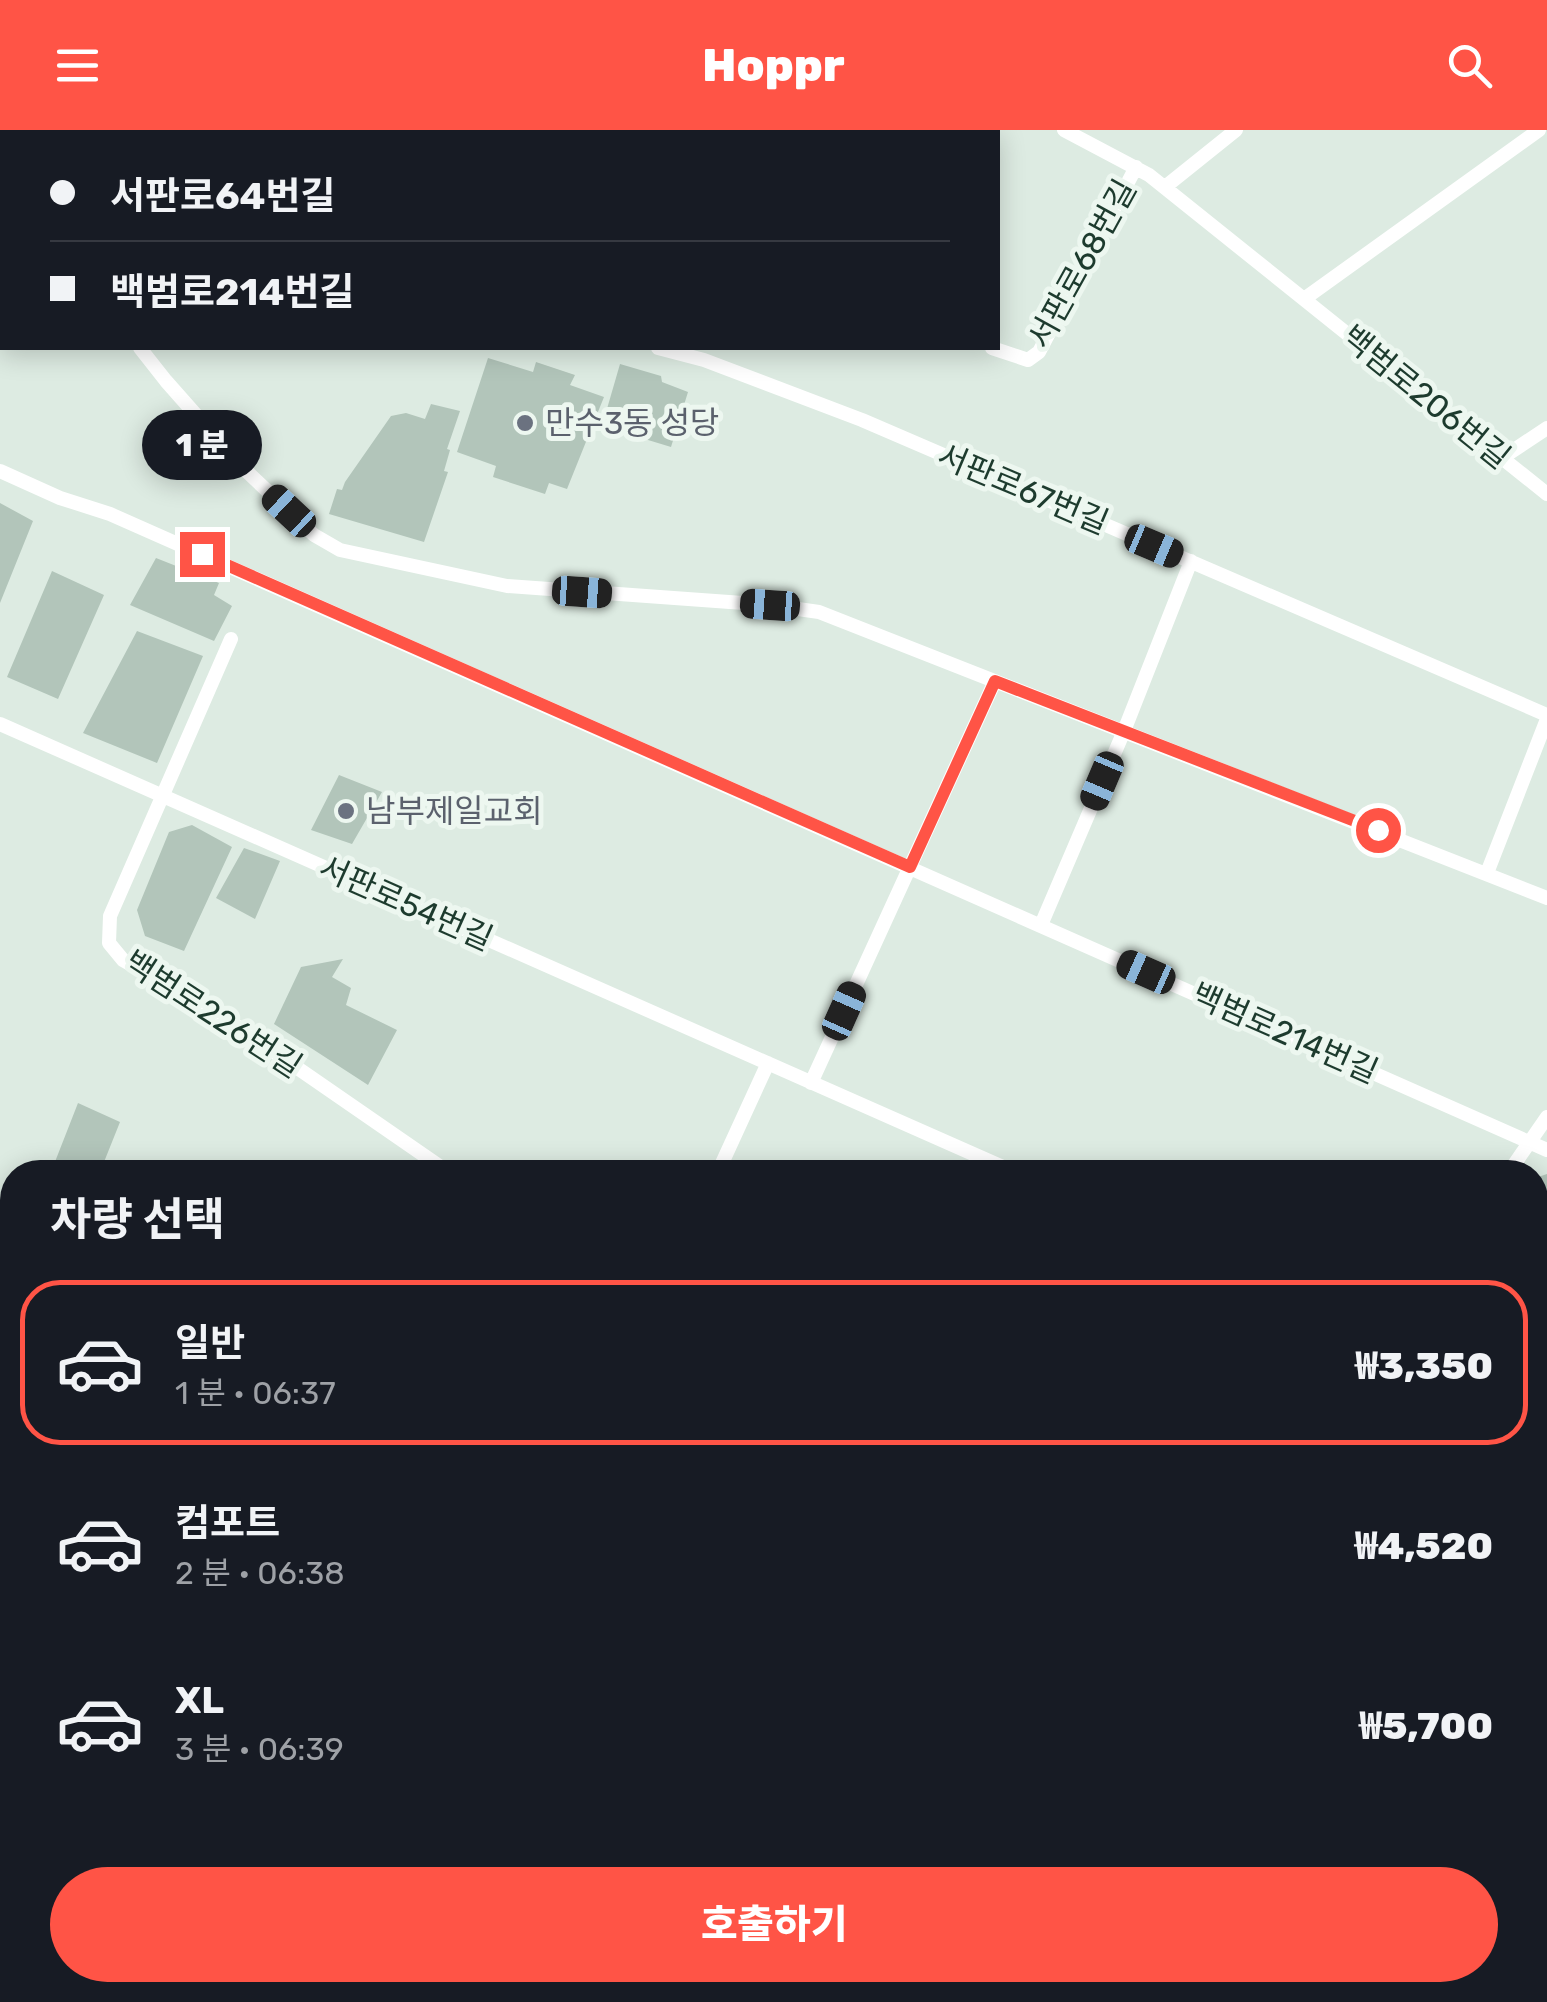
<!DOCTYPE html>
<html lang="ko">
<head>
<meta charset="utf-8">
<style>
	:root { --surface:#171b24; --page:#20242c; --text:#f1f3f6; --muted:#9ea1a6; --line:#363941; --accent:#ff5446 }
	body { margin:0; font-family:Rubik,"Noto Sans KR",sans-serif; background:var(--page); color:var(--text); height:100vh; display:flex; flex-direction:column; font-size:38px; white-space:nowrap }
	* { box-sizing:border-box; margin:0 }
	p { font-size:32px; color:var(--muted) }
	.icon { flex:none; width:55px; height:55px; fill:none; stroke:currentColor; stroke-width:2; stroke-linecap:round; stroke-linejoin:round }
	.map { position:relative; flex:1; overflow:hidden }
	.side { position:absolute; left:0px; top:1030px; width:1548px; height:842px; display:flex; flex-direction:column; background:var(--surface); border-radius:40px 40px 0 0; box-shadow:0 5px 25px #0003 }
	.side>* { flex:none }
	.top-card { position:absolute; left:0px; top:0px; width:1000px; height:220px; box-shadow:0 5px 25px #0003; display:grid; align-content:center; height:220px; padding:0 50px; background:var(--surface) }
	.end { position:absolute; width:45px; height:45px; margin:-22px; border:12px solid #ff5446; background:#fff; box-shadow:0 0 0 5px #fff }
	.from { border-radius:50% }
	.bubble { position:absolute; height:70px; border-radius:35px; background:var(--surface); box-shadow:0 5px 25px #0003; font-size:32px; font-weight:800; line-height:70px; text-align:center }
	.car { position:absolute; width:30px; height:60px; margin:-30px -15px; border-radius:12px; box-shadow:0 0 8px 2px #0007; background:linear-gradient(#222 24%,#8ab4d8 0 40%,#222 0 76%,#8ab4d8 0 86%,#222 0) }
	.top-card b { display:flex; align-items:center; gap:35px; height:95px; font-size:38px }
	.top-card b+b { border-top:2px solid var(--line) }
	.top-card i { width:25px; height:25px; background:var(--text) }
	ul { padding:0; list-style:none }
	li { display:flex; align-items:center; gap:30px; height:165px; margin:0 20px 15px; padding:0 30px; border:5px solid transparent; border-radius:40px }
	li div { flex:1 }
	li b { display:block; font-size:38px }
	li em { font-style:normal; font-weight:800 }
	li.current { border-color:var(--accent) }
	li>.icon { width:90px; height:90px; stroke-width:1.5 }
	h2 { padding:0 50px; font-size:45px; line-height:120px }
	.action { display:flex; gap:20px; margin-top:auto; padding:20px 50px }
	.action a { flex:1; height:115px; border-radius:60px; background:var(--accent); color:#fff; font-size:40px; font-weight:800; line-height:115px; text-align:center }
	header { display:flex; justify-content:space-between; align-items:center; height:130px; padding:0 50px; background:var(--accent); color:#fff; font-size:45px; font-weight:800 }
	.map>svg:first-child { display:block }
	.built { fill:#cbdad0 }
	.building { fill:#b2c5ba }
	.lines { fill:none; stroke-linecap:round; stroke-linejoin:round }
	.service { stroke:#fff; stroke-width:14 }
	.minor { stroke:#fff; stroke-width:28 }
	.primary { stroke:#5ca586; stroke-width:30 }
	.route { stroke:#ff5446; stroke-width:12 }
	.worship-dot { fill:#6b7280; stroke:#edf7f0; stroke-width:4 }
	.labels { text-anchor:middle; stroke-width:10; stroke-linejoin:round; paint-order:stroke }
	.street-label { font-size:32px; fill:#1d3b2e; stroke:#edf7f0 }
	.worship-label { font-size:32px; fill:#5b616d; stroke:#edf7f0; text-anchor:start }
</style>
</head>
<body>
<header><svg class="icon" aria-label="menu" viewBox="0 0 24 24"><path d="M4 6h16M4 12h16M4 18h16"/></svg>Hoppr<svg class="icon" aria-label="search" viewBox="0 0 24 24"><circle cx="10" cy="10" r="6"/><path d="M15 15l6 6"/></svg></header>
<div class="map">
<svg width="1547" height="1872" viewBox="0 0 1547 1872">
	<rect width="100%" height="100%" fill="#ddebe2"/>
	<path class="built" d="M 400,0 L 770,0 L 769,2 L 402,2 Z
		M 0,1799 L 12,1804 L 12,1860 L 150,1860 L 163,1865 L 182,1860 L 380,1860 L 375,1872 L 0,1872 Z"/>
	<path class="building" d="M 488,228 L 533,242 L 536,232 L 575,245 L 570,255 L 604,267 L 567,359 L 549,353 L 545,364 L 493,347 L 496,336 L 457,322 Z
		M 620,234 L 661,246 L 662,252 L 688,262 L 671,317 L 602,296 Z
		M 431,274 L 460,281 L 447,319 L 450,320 L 444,341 L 448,342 L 424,412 L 329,384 L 337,359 L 342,360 L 345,352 L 391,286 L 406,283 L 425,289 Z
		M 0,373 L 33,391 L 0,473 Z
		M 156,428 L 219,453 L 214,465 L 232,476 L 214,511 L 130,475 Z
		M 52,441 L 104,465 L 58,569 L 7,547 Z
		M 137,501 L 203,526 L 157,633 L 83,603 Z
		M 339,645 L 382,662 L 352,714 L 311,700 Z
		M 192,695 L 232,717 L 184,821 L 145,806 L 137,780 L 169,702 Z
		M 244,718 L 280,731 L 255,789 L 216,768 Z
		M 343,829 L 332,847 L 351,858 L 346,875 L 397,900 L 368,955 L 274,894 L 301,837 Z
		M 78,973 L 120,992 L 100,1042 L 51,1042 Z
		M 1547,1044 L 1547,1177 L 1535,1201 L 1535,1048 Z
		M 1,1173 L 12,1178 L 12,1279 L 0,1310 Z
		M 12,1593 L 12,1749 L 0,1743 L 0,1620 Z
		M 1535,1812 L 1547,1818 L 1547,1872 L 1499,1872 L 1471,1860 L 1535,1860 Z
		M 0,1823 L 12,1825 L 12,1860 L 39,1860 L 35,1872 L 0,1872 Z
		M 869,1860 L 908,1860 L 902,1872 L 864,1872 Z
		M 1162,1860 L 1230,1860 L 1224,1872 L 1187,1872 Z"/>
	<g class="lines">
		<path class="service" d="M 219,0 L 223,2
			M 1064,0 L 1149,45 L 1547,364
			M 829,2 L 830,0
			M 1165,57 L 1236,0
			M 0,91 L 2,93
			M 1304,169 L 1539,0
			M 140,218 L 166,251 L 242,337 L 314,405 L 340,420 L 507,456 L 770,475 L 819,482 L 1547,768
			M 658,218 L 704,230 L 862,290 L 1547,585
			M 992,218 L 1028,230 L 1039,222 L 1136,37
			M 1502,328 L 1547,298
			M 0,341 L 60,368 L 110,384 L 1547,1020
			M 231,509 L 110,786 L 109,813 L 123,830 L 212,879 L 448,1042
			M 0,594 L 1014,1042
			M 1487,743 L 1547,589
			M 1041,795 L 1124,601 L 1191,431
			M 811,953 L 995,551
			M 718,1042 L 768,933
			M 1509,1042 L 1547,987
			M 1535,1532 L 1547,1536
			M 0,1558 L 12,1566
			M 0,1620 L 12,1593
			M 1535,1775 L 1547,1780
			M 740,1860 L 766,1872
			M 929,1872 L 934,1860
			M 1107,1872 L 1113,1860
			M 1442,1872 L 1448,1860"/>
		<path class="minor" d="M 1535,1743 L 1547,1748"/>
		<path class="primary" d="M 1535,1430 L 1547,1404
			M 1336,1872 L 1342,1860"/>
	</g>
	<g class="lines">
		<path class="route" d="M 202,424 L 910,737 L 995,551 L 1378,700"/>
	</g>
	<g class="worship-dot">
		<circle cx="525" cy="293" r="10"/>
		<circle cx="346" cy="681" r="10"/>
	</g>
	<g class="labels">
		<g class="street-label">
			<text transform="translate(1082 134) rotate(-61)" y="11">서판로68번길</text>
			<text transform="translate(1426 267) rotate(39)" y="11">백범로206번길</text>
			<text transform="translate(1023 359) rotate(23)" y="11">서판로67번길</text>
			<text transform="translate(406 773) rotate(24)" y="11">서판로54번길</text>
			<text transform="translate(213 884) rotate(33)" y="11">백범로226번길</text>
			<text transform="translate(1285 903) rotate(24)" y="11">백범로214번길</text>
		</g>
		<g class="worship-label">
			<text x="545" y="304">만수3동 성당</text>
			<text x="366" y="692">남부제일교회</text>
		</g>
	</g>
</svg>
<i class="end from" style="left:1378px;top:700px"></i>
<i class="end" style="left:202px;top:424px"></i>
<div class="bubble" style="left:142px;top:280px;width:120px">1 분</div>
<i class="car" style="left:289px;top:381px;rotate:313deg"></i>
<i class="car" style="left:1154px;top:416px;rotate:113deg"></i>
<i class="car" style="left:582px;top:462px;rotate:94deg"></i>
<i class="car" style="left:770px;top:475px;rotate:274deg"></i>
<i class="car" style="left:1102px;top:651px;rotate:203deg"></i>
<i class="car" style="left:1146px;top:842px;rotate:294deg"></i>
<i class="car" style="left:844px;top:881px;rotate:24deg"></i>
<div class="top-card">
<b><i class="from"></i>서판로64번길</b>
<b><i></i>백범로214번길</b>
</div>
<section class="side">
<h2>차량 선택</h2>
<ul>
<li class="current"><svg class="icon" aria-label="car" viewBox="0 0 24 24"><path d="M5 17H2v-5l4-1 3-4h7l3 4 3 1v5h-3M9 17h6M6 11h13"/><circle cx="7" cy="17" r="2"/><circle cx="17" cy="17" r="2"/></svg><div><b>일반</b><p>1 분 · 06:37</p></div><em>₩3,350</em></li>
<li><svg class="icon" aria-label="car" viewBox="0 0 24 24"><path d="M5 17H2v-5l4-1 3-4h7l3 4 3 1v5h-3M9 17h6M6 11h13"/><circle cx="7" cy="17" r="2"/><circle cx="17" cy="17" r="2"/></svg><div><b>컴포트</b><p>2 분 · 06:38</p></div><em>₩4,520</em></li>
<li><svg class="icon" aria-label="car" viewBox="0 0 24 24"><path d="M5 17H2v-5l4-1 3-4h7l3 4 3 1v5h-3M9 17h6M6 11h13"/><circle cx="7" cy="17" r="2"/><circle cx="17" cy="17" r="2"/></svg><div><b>XL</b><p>3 분 · 06:39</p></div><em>₩5,700</em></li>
</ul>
<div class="action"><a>호출하기</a></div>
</section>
</div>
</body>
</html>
